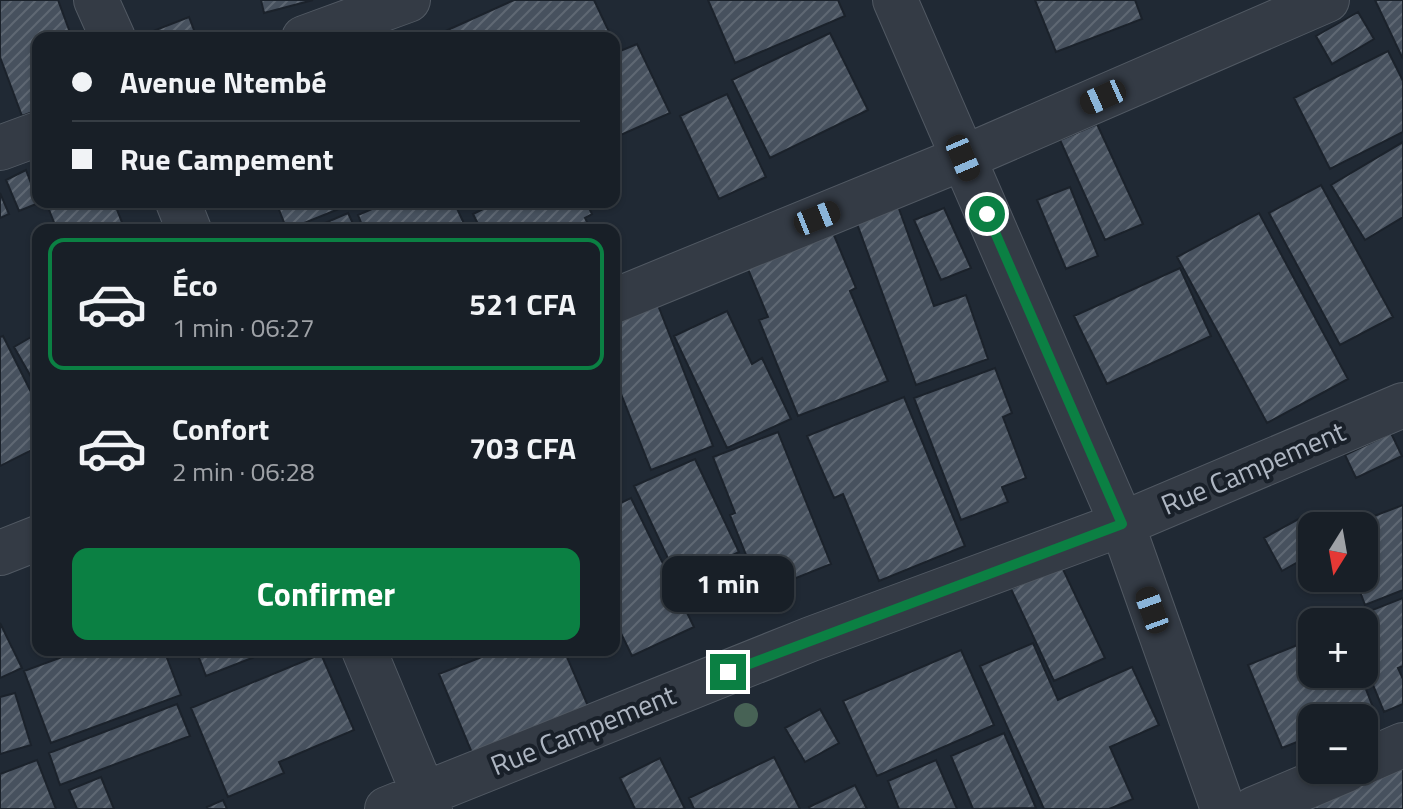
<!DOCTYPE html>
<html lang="fr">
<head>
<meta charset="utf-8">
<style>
	:root { --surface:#181f27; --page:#252c33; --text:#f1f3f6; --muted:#9fa2a7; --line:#363d44; --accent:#0b8043 }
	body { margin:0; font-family:"Titillium Web",sans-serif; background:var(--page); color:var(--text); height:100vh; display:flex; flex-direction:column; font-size:30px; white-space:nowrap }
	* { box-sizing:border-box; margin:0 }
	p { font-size:26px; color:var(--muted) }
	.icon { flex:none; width:44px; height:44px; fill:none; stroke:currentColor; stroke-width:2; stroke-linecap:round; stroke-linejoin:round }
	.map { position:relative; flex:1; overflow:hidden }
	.drawer { position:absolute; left:32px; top:224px; width:588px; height:432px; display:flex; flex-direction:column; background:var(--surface); border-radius:16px; box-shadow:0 2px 6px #0004,0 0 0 2px var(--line) }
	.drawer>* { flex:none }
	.hud { position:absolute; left:32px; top:32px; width:588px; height:176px; border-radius:16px; box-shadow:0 2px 6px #0004,0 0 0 2px var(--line); display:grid; align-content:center; height:176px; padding:0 40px; background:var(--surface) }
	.needle { width:52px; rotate:191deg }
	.tools { position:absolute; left:1298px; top:512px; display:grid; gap:16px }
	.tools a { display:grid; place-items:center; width:80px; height:80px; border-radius:16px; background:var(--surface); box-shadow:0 2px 6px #0004,0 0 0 2px var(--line); font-size:40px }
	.end { position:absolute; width:36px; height:36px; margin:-18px; border:10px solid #0b8043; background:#fff; box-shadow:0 0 0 4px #fff }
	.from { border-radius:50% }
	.bubble { position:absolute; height:56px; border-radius:16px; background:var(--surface); box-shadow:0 2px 6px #0004,0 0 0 2px var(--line); font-size:26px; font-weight:700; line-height:56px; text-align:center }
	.car { position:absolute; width:24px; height:48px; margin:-24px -12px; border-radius:10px; box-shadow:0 0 6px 2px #0007; background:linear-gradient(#222 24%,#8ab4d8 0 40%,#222 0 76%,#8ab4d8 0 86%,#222 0) }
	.hud b { display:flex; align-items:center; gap:28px; height:76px; font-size:30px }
	.hud b+b { border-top:2px solid var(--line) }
	.hud i { width:20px; height:20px; background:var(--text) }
	ul { padding:14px 0 0; list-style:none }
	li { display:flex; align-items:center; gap:24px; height:132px; margin:0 16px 12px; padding:0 24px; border:4px solid transparent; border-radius:16px }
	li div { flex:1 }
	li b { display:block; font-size:30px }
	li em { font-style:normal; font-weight:700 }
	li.active { border-color:var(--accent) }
	li>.icon { width:72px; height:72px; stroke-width:1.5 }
	.cta { display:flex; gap:16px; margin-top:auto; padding:16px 40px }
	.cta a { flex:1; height:92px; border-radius:16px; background:var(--accent); color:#fff; font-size:32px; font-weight:700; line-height:92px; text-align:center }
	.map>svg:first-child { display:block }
	.building { fill:url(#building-hatch); stroke:#1b222b; stroke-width:2 }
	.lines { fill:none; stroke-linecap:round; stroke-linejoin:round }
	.street-casing { stroke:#515963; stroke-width:46 }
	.street { stroke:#343b45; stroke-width:44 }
	.tree { fill:#476255 }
	.route { stroke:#0b8043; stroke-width:10 }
	.labels { text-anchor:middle; stroke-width:8; stroke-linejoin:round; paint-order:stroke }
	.street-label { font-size:28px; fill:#aeb6c2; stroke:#192029 }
</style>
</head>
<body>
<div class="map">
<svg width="1403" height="809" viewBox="0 0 1403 809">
	<defs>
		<pattern id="building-hatch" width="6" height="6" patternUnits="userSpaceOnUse" patternTransform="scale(2)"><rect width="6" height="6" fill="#47515e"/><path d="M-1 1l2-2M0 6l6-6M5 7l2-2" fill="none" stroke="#5f6873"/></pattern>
	</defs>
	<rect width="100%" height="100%" fill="#202934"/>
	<path class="building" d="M 0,0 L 58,0 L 72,38 L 38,38 L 38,110 L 22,116 L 0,57 Z
		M 261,0 L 313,0 L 264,13 Z
		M 514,0 L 594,0 L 612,38 L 430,38 Z
		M 708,0 L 838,0 L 845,16 L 735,63 Z
		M 1035,0 L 1135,0 L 1142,19 L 1056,52 Z
		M 1375,0 L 1403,0 L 1403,59 Z
		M 1358,12 L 1374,39 L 1332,64 L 1316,36 Z
		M 189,17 L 197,38 L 150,38 L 148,33 Z
		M 830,33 L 868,110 L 770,158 L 732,80 Z
		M 614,43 L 618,52 L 637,44 L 670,113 L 614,138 Z
		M 1388,51 L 1403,81 L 1403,132 L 1330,169 L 1294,98 Z
		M 727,94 L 766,177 L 719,199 L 680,116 Z
		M 1097,124 L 1143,224 L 1105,240 L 1060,140 Z
		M 1403,142 L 1403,217 L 1365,240 L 1331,185 Z
		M 26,170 L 38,202 L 41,202 L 19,211 L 6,180 Z
		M 1321,185 L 1393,317 L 1340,345 L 1269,213 Z
		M 1070,187 L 1098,256 L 1066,269 L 1037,200 Z
		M 0,193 L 9,214 L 0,218 Z
		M 46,202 L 114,202 L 123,225 L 126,224 L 128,230 L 57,230 Z
		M 276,202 L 356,202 L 287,230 Z
		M 388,202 L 454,202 L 467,230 L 364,230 L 358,215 Z
		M 497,202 L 586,202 L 592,214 L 585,218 L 591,230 L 481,230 L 473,214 Z
		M 898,206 L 934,306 L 966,295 L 988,359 L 916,385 L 856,221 Z
		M 944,208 L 971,268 L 941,280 L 914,220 Z
		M 348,213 L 356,230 L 309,230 Z
		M 1259,213 L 1348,379 L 1267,423 L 1177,257 Z
		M 831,228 L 856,288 L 850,291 L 888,381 L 798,416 L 759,320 L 768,317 L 745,262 Z
		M 1180,268 L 1211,336 L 1107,384 L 1074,316 Z
		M 654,295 L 713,446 L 651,470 L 614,376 L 614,310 Z
		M 727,311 L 752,364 L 762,358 L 791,419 L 727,448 L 674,336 Z
		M 38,333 L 38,389 L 14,347 Z
		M 3,336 L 38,406 L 38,447 L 0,466 L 0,337 Z
		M 995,368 L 1012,413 L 1003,417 L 1026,478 L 1002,487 L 1008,502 L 961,520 L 914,398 Z
		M 904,397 L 965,546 L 879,581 L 843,494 L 834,498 L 807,436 Z
		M 778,432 L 831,564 L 761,592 L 730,515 L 735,513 L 713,457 Z
		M 1391,433 L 1402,456 L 1356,478 L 1345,455 Z
		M 695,459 L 739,552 L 712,565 L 714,571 L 681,586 L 634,486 Z
		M 631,498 L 694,627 L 632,656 L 614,619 L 614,506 Z
		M 1403,505 L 1403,590 L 1365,605 L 1355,578 L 1364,578 L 1364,526 L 1348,526 Z
		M 1304,516 L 1312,532 L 1312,554 L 1282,571 L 1264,538 Z
		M 1061,565 L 1105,658 L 1054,681 L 1011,589 Z
		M 1403,598 L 1403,666 L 1398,668 L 1403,679 L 1403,704 L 1384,712 L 1364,663 L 1364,622 L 1348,622 L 1347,620 Z
		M 0,623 L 22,668 L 0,678 Z
		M 1312,639 L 1312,674 L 1360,674 L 1374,710 L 1356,718 L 1312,718 L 1312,736 L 1282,748 L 1248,665 Z
		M 1033,643 L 1058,700 L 1132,667 L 1159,725 L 1110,747 L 1133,799 L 1109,809 L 1044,809 L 980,666 Z
		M 81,650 L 164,650 L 181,695 L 51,743 L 24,671 Z
		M 196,650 L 272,650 L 206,676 Z
		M 448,650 L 468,650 L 452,657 Z
		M 499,650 L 564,650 L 588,706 L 472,753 L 439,674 Z
		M 961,650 L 994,725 L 877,776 L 843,701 Z
		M 321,654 L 354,730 L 279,762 L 284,773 L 228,797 L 191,708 Z
		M 15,693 L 31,745 L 0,754 L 0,697 Z
		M 177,704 L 190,736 L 60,785 L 49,753 Z
		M 820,709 L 839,743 L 805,762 L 785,728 Z
		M 1004,733 L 1036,808 L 973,809 L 951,756 Z
		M 774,757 L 800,809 L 694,809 L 689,798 Z
		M 660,758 L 685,809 L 635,809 L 620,778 Z
		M 37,760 L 56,809 L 0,809 L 0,774 Z
		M 936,760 L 957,809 L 899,809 L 888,781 Z
		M 1403,760 L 1403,809 L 1315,809 L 1309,791 Z
		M 101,777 L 114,809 L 77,809 L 69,790 Z
		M 855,785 L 867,809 L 810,809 L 809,807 Z
		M 223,800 L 227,809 L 208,809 L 207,807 Z"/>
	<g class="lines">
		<g class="street-casing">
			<path id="street" d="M 96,0 L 113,38
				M 895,0 L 1122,524 L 1223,809
				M 304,38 L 408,0
				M 0,148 L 38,134
				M 178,202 L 189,230
				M 614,301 L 963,158 L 1327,0
				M 0,553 L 38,538
				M 364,650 L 430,809
				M 1364,762 L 1403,745
				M 387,809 L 811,639 L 1122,524 L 1403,405
				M 1254,809 L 1346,770"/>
		</g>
		<use href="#street" class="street"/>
	</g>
	<circle class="tree" cx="746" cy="715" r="12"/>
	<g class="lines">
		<path class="route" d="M 728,672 L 1122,524 L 987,214"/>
	</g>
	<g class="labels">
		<g class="street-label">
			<text transform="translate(1253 468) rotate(-23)" y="10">Rue Campement</text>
			<text transform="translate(583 730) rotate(-22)" y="10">Rue Campement</text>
		</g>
	</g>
</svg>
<div class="tools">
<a><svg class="needle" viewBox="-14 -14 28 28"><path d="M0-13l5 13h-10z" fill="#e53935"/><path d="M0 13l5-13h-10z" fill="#9fa2a7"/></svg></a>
<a>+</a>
<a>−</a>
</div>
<i class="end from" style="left:987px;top:214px"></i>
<i class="end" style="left:728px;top:672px"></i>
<div class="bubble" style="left:662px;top:556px;width:132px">1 min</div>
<i class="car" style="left:1103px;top:97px;rotate:246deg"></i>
<i class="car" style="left:963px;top:158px;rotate:157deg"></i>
<i class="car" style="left:817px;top:218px;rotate:68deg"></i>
<i class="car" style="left:1152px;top:610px;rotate:340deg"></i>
<div class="hud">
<b><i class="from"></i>Avenue Ntembé</b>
<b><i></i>Rue Campement</b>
</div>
<section class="drawer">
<ul>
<li class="active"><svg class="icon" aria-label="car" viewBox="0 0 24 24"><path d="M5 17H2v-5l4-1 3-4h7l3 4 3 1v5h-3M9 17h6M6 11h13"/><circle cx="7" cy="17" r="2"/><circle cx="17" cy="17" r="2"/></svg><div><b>Éco</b><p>1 min · 06:27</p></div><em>521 CFA</em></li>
<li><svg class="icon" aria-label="car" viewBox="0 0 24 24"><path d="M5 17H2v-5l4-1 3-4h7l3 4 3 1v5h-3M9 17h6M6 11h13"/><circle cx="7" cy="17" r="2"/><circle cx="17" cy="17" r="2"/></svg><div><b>Confort</b><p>2 min · 06:28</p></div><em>703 CFA</em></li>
</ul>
<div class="cta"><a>Confirmer</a></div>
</section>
</div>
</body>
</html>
